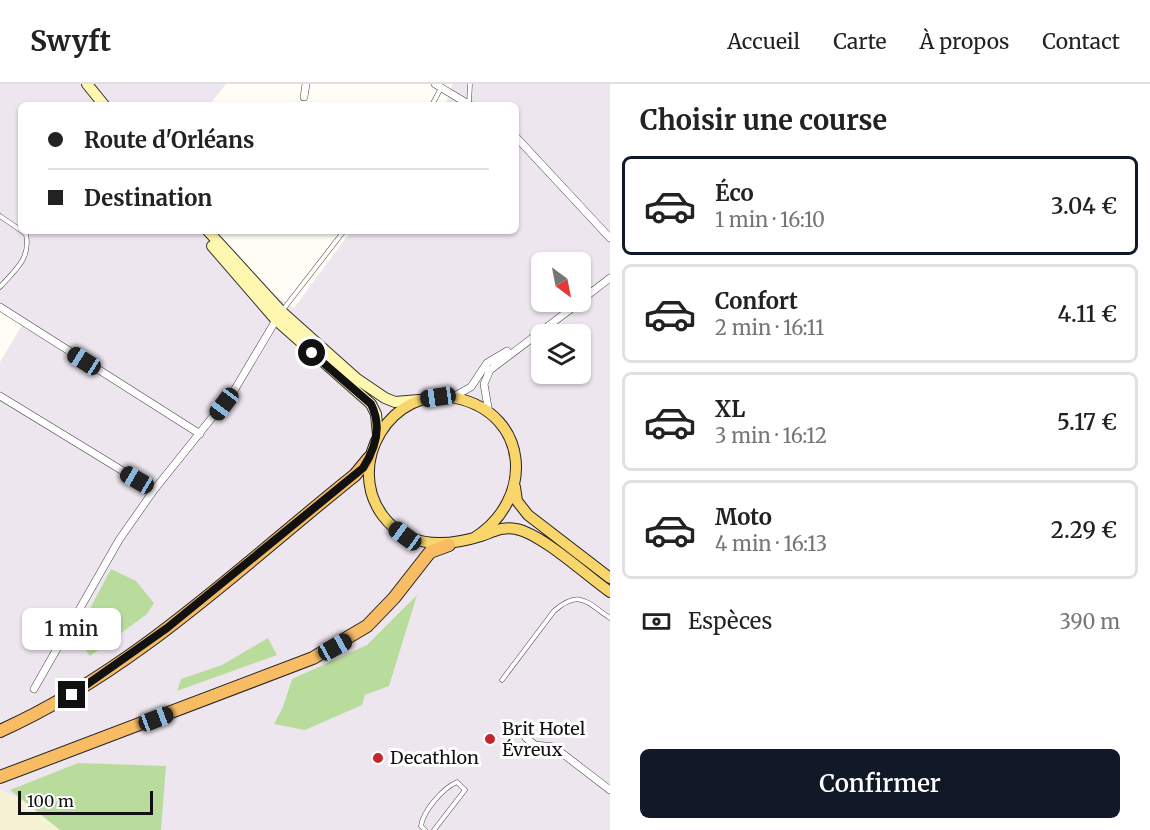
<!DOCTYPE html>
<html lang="fr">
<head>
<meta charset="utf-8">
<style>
	:root { --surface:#fff; --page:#f2f2f2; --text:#222; --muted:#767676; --line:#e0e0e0; --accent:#111827 }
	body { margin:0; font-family:Merriweather,serif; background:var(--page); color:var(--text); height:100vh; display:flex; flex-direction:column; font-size:22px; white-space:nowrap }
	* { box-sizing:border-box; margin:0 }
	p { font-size:20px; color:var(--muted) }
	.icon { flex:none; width:33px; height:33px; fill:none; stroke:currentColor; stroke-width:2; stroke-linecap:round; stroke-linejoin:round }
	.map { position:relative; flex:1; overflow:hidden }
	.drawer { display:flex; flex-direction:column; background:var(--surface); width:540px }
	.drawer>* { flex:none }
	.guide { position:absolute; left:18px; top:18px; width:501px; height:132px; border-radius:9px; box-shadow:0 2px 4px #0004; display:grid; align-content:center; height:132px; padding:0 30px; background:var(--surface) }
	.needle { width:39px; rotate:148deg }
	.buttons { position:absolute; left:531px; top:168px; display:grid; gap:12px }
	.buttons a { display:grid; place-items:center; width:60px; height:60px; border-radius:9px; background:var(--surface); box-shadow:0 2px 4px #0004; font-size:30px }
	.scale { position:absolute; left:18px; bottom:15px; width:135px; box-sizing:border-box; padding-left:6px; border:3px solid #111; border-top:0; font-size:16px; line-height:21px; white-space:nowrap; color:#111; -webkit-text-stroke:4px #fff; paint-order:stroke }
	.end { position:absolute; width:27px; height:27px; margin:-14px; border:8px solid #111; background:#fff; box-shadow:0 0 0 3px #fff }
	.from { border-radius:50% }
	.bubble { position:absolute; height:42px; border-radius:9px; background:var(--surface); box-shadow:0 2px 4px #0004; font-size:20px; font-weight:600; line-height:42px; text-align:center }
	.car { position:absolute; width:18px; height:36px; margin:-18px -9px; border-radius:8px; box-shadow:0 0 4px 2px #0007; background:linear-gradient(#222 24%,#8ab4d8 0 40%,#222 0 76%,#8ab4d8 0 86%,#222 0) }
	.guide b { display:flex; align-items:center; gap:21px; height:57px; font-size:22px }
	.guide b+b { border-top:2px solid var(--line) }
	.guide i { width:15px; height:15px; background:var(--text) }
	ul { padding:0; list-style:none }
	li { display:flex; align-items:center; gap:18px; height:99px; margin:0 12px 9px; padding:0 18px; border:3px solid var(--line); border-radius:9px }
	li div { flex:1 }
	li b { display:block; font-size:22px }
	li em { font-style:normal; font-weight:600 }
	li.active { border-color:var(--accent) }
	li>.icon { width:54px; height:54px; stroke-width:1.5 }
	h2 { padding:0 30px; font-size:27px; line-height:72px }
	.pay { display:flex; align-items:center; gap:15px; height:66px; padding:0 30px; font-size:22px }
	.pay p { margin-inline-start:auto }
	.button { display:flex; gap:12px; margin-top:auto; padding:12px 30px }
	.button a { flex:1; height:69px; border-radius:9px; background:var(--accent); color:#fff; font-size:24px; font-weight:600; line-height:69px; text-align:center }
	header { display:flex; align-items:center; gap:36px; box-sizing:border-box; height:84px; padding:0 30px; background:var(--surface); border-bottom:2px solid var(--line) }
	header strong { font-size:28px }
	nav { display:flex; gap:33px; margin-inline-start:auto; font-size:21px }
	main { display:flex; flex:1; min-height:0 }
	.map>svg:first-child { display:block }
	.industrial { fill:#eee6ef; fill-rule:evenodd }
	.farmland { fill:#f6f3d4 }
	.forest { fill:#b9dc9c }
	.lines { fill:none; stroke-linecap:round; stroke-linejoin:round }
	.service-casing { stroke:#444; stroke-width:5 }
	.minor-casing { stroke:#444; stroke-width:8 }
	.secondary-casing { stroke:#333; stroke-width:12 }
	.primary-casing { stroke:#222; stroke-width:12 }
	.trunk-casing { stroke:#222; stroke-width:14 }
	.service { stroke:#fff; stroke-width:4 }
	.minor { stroke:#fff; stroke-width:7 }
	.secondary { stroke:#fff6b0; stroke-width:10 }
	.primary { stroke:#f9d66b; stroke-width:10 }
	.trunk { stroke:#f7bc64; stroke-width:12 }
	.route { stroke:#111; stroke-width:8 }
	.poi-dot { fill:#c4262e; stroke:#fff; stroke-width:2 }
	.labels { text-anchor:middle; stroke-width:6; stroke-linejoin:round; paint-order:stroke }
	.poi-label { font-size:18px; fill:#111; stroke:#fff; text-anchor:start }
</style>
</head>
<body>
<header>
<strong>Swyft</strong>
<nav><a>Accueil</a><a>Carte</a><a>À propos</a><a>Contact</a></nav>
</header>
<main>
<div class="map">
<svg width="610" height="746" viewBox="0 0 610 746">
	<rect width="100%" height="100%" fill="#fffdf5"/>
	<path class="industrial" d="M 0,0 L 226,0 L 209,21 L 21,21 L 21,147 L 216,147 L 273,210 L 294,224 L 351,147 L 516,147 L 516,21 L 445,21 L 453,0 L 610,0 L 610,746 L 83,746 L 0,706 L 0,278 L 22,241 L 0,227 ZM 542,178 L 580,178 L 580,218 L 542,218 ZM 542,250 L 580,250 L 580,290 L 542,290 Z"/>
	<path class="farmland" d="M 0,706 L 83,746 L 0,746 Z"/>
	<path class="forest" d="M 111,485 L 136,497 L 154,519 L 147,530 L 90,572 L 75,553 Z
		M 417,511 L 389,602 L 365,611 L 362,621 L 305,646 L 274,640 L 283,623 L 292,595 L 367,561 Z
		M 268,554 L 277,571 L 177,607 L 181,595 L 222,581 Z
		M 78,679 L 166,682 L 161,746 L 60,746 L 10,706 Z"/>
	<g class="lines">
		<g class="service-casing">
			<path id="service" d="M 469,20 L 470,0
				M 432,21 L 441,4
				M 0,132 L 26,150 C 31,175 15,186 0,203
				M 282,227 L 344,147
				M 502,596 L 554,527 C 580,505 586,518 610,534
				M 425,746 L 421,742 C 423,727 443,704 457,698 L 465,706 L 434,746"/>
		</g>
		<g class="minor-casing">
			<path id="minor" d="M 435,0 L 470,21
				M 304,13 L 306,0
				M 516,53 L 610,154
				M 580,217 L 610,194
				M 0,223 L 200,350
				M 0,312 L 154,406 L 235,305 L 276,236
				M 453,313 L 471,303 L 487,279 L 507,267
				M 489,329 L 484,300 L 490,286 L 580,218
				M 34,605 L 119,456 L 154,406
				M 526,654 L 535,661 L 554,663 L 610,706"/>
		</g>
		<g class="secondary-casing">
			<path id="secondary" d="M 87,0 L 104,21
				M 208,147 L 282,228 L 357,295 L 385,314 L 395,318 L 419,316
				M 212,162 L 276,236 L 371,320 L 376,330 L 378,351"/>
		</g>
		<g class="primary-casing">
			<path id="primary" d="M 515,403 L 517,417 L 528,431 L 610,494
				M 474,454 C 535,416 530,330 456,314 C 391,301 344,380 383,432 C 408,465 446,463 481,452 C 493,448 503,442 516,445 C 542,450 587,492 610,508"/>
		</g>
		<g class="trunk-casing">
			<path id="trunk" d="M 0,647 C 134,587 241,482 355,391 L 369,374
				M 0,693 L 313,574 L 367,542 L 394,514 L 430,468 L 449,461"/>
		</g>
		<use href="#service" class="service"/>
		<use href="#minor" class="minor"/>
		<use href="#secondary" class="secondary"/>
		<use href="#primary" class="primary"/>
		<use href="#trunk" class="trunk"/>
	</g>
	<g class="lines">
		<path class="route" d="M 72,611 L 167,544 L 363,384 C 376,364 382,342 371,320 L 312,269"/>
	</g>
	<g class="poi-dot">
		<circle cx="490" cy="655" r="6"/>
		<circle cx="378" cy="674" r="6"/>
	</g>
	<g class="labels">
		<g class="poi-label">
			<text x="502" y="651">Brit Hotel<tspan x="502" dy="21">Évreux</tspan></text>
			<text x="390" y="680">Decathlon</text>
		</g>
	</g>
</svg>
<div class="buttons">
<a><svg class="needle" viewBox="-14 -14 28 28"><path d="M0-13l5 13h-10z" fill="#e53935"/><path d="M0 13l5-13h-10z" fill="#767676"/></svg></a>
<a><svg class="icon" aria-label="layers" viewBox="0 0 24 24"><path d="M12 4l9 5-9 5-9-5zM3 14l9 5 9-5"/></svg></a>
</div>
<div class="scale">100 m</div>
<i class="end from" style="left:312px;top:269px"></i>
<i class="end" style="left:72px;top:611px"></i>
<div class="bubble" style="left:22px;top:524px;width:99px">1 min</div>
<i class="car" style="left:84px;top:277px;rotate:302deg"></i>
<i class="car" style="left:438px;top:313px;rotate:262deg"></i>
<i class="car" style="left:224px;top:320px;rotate:217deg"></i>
<i class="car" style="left:137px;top:396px;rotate:300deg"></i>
<i class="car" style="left:405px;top:452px;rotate:306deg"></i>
<i class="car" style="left:335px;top:563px;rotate:61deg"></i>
<i class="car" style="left:156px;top:635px;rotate:69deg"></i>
<div class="guide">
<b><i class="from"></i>Route d'Orléans</b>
<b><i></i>Destination</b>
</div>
</div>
<section class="drawer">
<h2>Choisir une course</h2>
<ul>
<li class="active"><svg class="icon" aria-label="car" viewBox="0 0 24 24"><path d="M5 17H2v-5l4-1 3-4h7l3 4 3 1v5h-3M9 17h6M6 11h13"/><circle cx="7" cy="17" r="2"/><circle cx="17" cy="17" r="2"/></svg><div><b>Éco</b><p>1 min · 16:10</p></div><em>3.04 €</em></li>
<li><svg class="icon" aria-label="car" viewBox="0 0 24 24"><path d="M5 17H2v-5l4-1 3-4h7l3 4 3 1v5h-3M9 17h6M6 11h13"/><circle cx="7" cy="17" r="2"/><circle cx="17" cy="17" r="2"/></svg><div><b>Confort</b><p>2 min · 16:11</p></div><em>4.11 €</em></li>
<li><svg class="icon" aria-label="car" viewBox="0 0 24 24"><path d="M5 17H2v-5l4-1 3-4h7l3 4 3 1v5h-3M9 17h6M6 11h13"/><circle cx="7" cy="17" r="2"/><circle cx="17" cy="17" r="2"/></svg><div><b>XL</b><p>3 min · 16:12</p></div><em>5.17 €</em></li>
<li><svg class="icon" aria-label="car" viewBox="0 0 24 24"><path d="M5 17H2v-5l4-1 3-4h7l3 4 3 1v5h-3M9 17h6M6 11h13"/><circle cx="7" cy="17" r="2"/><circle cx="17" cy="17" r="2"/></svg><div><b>Moto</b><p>4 min · 16:13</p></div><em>2.29 €</em></li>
</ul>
<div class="pay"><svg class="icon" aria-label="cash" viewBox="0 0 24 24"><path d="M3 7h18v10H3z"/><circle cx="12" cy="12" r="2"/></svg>Espèces<p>390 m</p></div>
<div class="button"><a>Confirmer</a></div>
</section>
</main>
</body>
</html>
